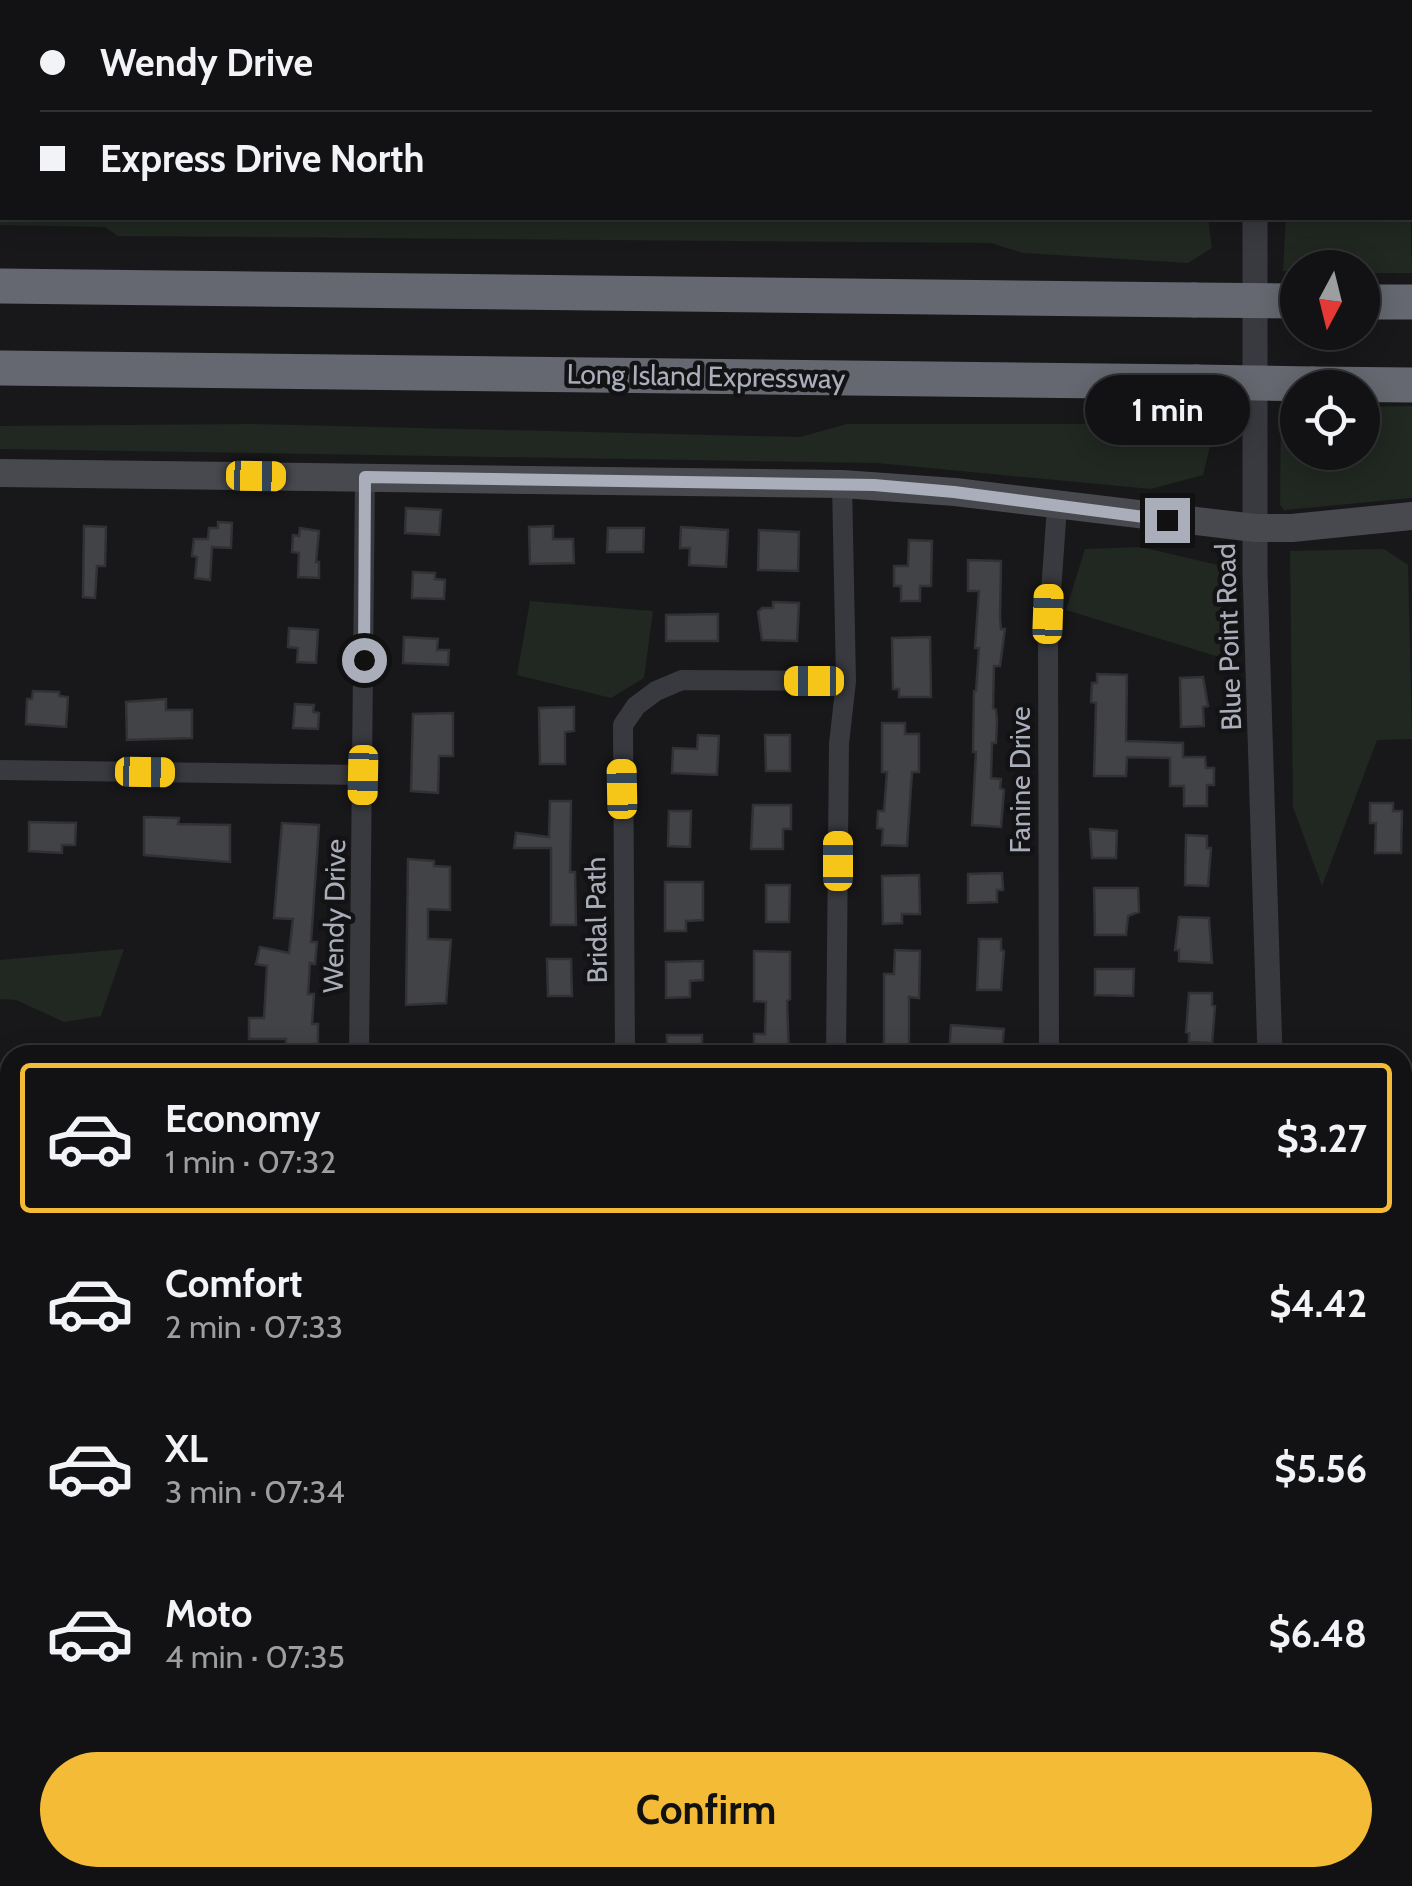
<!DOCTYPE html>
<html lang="en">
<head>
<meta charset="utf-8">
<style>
	:root { --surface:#121214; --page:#1f2022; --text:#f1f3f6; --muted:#9c9ea0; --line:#313234; --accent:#f4bc36 }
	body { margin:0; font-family:Cabin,sans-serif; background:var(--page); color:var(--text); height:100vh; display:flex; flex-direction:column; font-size:38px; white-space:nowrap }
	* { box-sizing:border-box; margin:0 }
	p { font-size:32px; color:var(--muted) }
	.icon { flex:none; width:55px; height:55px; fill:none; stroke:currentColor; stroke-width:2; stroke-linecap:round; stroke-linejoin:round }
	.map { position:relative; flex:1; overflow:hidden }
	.panel { position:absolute; left:0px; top:1045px; width:1412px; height:842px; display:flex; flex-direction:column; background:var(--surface); border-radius:30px 30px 0 0; box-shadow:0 5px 25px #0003,0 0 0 2px var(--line) }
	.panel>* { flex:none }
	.guide { position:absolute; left:0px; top:0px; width:1412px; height:220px; box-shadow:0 5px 25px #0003,0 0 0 2px var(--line); display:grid; align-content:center; height:220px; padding:0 40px; background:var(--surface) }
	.needle { width:65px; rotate:187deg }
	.fabs { position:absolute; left:1280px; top:250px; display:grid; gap:20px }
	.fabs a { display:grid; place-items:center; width:100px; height:100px; border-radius:50%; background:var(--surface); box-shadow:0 5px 25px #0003,0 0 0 2px var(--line); font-size:50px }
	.end { position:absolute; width:45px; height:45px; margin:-22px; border:12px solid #aaaeba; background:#111; box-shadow:0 0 0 5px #111 }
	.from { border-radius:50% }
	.bubble { position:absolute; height:70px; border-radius:35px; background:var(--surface); box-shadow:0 5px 25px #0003,0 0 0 2px var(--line); font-size:32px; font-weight:700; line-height:70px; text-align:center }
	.car { position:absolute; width:30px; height:60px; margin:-30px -15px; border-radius:12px; box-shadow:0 0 8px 2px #0007; background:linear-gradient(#f5c518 24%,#345 0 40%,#f5c518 0 76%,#345 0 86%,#f5c518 0) }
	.guide b { display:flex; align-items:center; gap:35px; height:95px; font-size:38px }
	.guide b+b { border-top:2px solid var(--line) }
	.guide i { width:25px; height:25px; background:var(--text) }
	ul { padding:18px 0 0; list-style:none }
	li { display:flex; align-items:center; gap:30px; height:150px; margin:0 20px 15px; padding:0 20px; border:5px solid transparent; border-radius:10px }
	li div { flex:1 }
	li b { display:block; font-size:38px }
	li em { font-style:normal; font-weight:700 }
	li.active { border-color:var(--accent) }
	li>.icon { width:90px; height:90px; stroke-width:1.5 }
	.button { display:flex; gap:20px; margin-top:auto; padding:20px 40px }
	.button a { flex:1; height:115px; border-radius:60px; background:var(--accent); color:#111; font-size:40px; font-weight:700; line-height:115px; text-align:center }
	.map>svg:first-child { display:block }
	.green { fill:#202821 }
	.building { fill:#424347; stroke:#323236; stroke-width:2.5 }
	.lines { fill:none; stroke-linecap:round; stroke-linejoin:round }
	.minor { stroke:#393a3f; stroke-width:20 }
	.tertiary { stroke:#393a3f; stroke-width:25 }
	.secondary { stroke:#47494f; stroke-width:28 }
	.motorway { stroke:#656870; stroke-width:35 }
	.motorway-bridge { stroke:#656870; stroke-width:35 }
	.route { stroke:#aaaeba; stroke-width:12 }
	.labels { text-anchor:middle; stroke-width:9; stroke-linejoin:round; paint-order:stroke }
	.street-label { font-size:28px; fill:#aaaeba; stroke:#131315 }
</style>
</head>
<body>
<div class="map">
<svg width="1412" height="1886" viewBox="0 0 1412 1886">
	<rect width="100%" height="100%" fill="#18181a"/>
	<path class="green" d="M 1410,201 L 1412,273 L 1363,273 L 1362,268 L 1298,268 L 1297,272 L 1283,271 L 1286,218 L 1410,218 Z
		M 0,203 L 2,218 L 1208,218 L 1212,248 L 1188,263 L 1023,253 L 991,243 L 118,236 L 105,227 L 0,225 Z
		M 1412,406 L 1412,498 L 1284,510 L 1280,505 L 1281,408 L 1297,408 L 1298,452 L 1362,452 L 1363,407 Z
		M 250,424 L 800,437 L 847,424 L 1184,424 L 1214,430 L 1203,475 L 1151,489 L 877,463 L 0,449 L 0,426 Z
		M 1141,547 L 1218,565 L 1229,660 L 1066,610 L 1085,549 Z
		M 1384,549 L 1408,565 L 1412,739 L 1377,740 L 1322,886 L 1293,807 L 1290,551 Z
		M 530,601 L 653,611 L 644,678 L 611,698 L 517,675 Z
		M 124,949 L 101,1016 L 64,1022 L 16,1000 L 0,999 L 0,960 Z"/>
	<path class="building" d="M 406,508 L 441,510 L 439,535 L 405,533 Z
		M 218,522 L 232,523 L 231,548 L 212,547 L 210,580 L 195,578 L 197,557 L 192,556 L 194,539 L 208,539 L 209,528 L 218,528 Z
		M 84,526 L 106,527 L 105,566 L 97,566 L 95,598 L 83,597 Z
		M 553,526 L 553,539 L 573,539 L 574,563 L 530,564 L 529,527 Z
		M 681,527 L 728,530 L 726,567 L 689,565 L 690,548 L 680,548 Z
		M 300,528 L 319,531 L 316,562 L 319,562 L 319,578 L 298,577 L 299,553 L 292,552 L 293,535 L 299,536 Z
		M 608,528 L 644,528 L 643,552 L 607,552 Z
		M 759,530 L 799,532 L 798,571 L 758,570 Z
		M 909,540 L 932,541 L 931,586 L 920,586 L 920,601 L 901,601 L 901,586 L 894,586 L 894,566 L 908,566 Z
		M 968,560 L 1001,561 L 1000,618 L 1001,629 L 1005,629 L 1000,666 L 994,666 L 993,708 L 996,710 L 997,722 L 996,743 L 992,743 L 991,778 L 1001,779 L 1000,788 L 1004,790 L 1001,827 L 972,825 L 976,752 L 973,752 L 974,691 L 976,691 L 979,648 L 975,648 L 979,591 L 968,591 Z
		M 413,572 L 435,573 L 435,579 L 445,580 L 444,599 L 412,598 Z
		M 773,602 L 799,603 L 797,641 L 762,640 L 758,612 L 762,608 L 773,608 Z
		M 718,614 L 718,641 L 666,641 L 666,615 Z
		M 289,628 L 318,630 L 316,663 L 297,662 L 298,648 L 288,647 Z
		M 404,637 L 438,639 L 437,650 L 449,650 L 448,665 L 403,663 Z
		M 930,637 L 931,697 L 899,697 L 899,689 L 893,689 L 892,638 Z
		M 1097,674 L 1127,675 L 1126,741 L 1183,743 L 1183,757 L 1205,757 L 1206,768 L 1214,768 L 1214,785 L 1207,785 L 1207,806 L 1184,806 L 1184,786 L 1170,786 L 1170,758 L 1127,757 L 1126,776 L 1094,776 L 1096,703 L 1091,702 L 1092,683 L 1097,683 Z
		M 1203,677 L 1208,706 L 1203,707 L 1204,726 L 1181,727 L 1180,678 Z
		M 33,691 L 59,692 L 59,696 L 68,697 L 66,727 L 26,724 L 27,699 L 32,699 Z
		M 166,699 L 166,710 L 192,710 L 192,738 L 127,740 L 126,702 Z
		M 295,704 L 314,705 L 313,712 L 319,713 L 318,729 L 293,728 Z
		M 574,707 L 574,731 L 565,732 L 565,764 L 540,764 L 539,708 Z
		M 453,713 L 453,756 L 439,756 L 438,793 L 411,791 L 413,714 Z
		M 882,723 L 905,723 L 905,734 L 919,734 L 919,772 L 912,772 L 907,846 L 882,845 L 883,829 L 877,828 L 878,811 L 884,811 L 887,772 L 882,772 Z
		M 698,735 L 719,736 L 717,775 L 672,773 L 673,748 L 697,749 Z
		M 765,735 L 790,735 L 790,771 L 766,771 Z
		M 550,801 L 571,801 L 570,872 L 575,872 L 576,925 L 551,925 L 551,848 L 514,848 L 516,833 L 549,837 Z
		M 1370,803 L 1393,803 L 1393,811 L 1402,811 L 1401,853 L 1375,853 L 1376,823 L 1370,823 Z
		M 753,805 L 791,805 L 791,829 L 783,829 L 783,849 L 751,849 Z
		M 669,811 L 691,811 L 690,847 L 668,846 Z
		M 144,817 L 179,818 L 178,824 L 230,825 L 230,862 L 144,855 Z
		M 29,822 L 76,823 L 75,845 L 62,845 L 62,853 L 29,851 Z
		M 282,823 L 319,825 L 311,942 L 317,942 L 315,964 L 310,963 L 308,994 L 314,994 L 312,1024 L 318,1024 L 318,1044 L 313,1044 L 313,1052 L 286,1052 L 286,1039 L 249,1039 L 249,1018 L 264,1018 L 267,966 L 256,964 L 260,947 L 289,953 L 293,919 L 274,918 Z
		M 1090,829 L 1117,831 L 1116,858 L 1092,858 Z
		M 1186,835 L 1207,836 L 1207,848 L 1211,848 L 1208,886 L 1185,885 Z
		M 408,859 L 434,861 L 434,866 L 450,867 L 450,910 L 428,909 L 428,939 L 451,940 L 446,1003 L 406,1005 Z
		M 1002,873 L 1003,890 L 997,890 L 997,902 L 968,903 L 968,874 Z
		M 919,875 L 920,914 L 902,914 L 902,923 L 883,924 L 882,876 Z
		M 665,882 L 703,882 L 703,920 L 686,921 L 686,931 L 665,931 Z
		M 766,885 L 790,885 L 789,922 L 766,922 Z
		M 1094,888 L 1138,888 L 1139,912 L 1128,916 L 1126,935 L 1095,935 Z
		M 1179,917 L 1209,918 L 1212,963 L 1179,961 L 1179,950 L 1175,950 Z
		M 979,939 L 1001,939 L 1001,950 L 1004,951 L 1001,990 L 977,990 Z
		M 895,950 L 920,951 L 919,998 L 909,997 L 909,1055 L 884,1055 L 884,974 L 894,974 Z
		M 754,951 L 790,952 L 790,999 L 787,1001 L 789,1055 L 754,1055 L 754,1034 L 765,1034 L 766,1002 L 754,1001 Z
		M 547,959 L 571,959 L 572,996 L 548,996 Z
		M 703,961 L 703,980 L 690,981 L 690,997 L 666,998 L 666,962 Z
		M 1095,969 L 1134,969 L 1133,996 L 1095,995 Z
		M 1189,993 L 1212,993 L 1212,1005 L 1215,1006 L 1212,1043 L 1189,1042 L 1189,1033 L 1186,1032 Z
		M 951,1025 L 1004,1029 L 1002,1049 L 998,1049 L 998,1055 L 949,1054 Z
		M 667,1035 L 702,1035 L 702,1055 L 667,1055 Z"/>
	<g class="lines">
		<path class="minor" d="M 664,0 L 664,2
			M 371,2 L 371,0
			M 0,770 L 363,775
			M 359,1055 L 365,477
			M 625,1055 L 623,725 L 636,706 L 656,691 L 682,680 L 846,681
			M 836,1055 L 839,744 L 846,681 L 842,484
			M 1049,1055 L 1048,635 L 1057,506
			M 0,1153 L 10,1153
			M 0,1539 L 10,1539
			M 1402,1707 L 1412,1707
			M 0,1841 L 10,1842
			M 348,1886 L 348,1878"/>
		<path class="tertiary" d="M 1252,0 L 1252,2
			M 1255,218 L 1255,572 L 1270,1055
			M 1050,1886 L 1052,1878"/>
		<path class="secondary" d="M 0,183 L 2,183
			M 1410,187 L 1412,187
			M 0,473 L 842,484 L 955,492 L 1255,528 L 1292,528 L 1412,516"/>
		<path class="motorway" d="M 0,286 L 1194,300
			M 1362,302 L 1412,302
			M 0,368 L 1196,382
			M 1313,384 L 1412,385"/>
		<path class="motorway-bridge" d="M 1194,300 L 1298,301
			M 1196,382 L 1313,384"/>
	</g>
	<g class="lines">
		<path class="route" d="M 364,660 L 365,477 L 874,485 L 954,492 L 1167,520"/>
	</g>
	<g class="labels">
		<g class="street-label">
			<text transform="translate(706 376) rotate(1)" y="10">Long Island Expressway</text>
			<text transform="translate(1228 637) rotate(-92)" y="10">Blue Point Road</text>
			<text transform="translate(1020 780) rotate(-90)" y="10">Fanine Drive</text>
			<text transform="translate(334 916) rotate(-89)" y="10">Wendy Drive</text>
			<text transform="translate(596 920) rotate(-91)" y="10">Bridal Path</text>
		</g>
	</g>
</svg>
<div class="fabs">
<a><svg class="needle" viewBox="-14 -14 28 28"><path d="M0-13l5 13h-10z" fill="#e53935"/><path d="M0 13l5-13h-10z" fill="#9c9ea0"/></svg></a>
<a><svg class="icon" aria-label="locate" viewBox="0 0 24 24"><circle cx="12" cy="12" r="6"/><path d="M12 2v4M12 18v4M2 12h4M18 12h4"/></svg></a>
</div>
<i class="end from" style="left:364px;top:660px"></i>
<i class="end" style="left:1167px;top:520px"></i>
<div class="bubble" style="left:1085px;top:375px;width:165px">1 min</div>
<i class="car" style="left:256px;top:476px;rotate:91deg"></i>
<i class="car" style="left:1048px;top:614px;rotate:2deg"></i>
<i class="car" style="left:814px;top:681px;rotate:270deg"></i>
<i class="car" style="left:145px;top:772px;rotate:91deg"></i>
<i class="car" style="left:363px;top:775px;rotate:181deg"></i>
<i class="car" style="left:622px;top:789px;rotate:359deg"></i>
<i class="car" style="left:838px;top:861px;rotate:0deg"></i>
<div class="guide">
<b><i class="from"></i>Wendy Drive</b>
<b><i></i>Express Drive North</b>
</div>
<section class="panel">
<ul>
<li class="active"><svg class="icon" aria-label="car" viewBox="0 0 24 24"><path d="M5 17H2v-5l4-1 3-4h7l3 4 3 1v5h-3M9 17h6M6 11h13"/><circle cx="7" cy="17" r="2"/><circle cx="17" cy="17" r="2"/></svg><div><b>Economy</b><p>1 min · 07:32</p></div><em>$3.27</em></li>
<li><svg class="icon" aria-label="car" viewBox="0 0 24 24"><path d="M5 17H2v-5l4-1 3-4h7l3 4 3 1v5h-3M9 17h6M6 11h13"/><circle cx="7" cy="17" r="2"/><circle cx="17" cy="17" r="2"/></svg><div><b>Comfort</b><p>2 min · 07:33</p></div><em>$4.42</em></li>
<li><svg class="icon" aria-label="car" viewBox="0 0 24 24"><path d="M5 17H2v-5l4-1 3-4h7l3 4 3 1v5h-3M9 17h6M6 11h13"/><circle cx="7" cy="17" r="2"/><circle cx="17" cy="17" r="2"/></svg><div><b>XL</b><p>3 min · 07:34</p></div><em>$5.56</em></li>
<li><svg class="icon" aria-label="car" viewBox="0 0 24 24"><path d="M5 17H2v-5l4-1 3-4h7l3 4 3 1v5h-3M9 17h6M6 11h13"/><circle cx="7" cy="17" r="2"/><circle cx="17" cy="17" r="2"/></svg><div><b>Moto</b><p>4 min · 07:35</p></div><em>$6.48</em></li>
</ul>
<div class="button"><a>Confirm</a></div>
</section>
</div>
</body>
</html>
